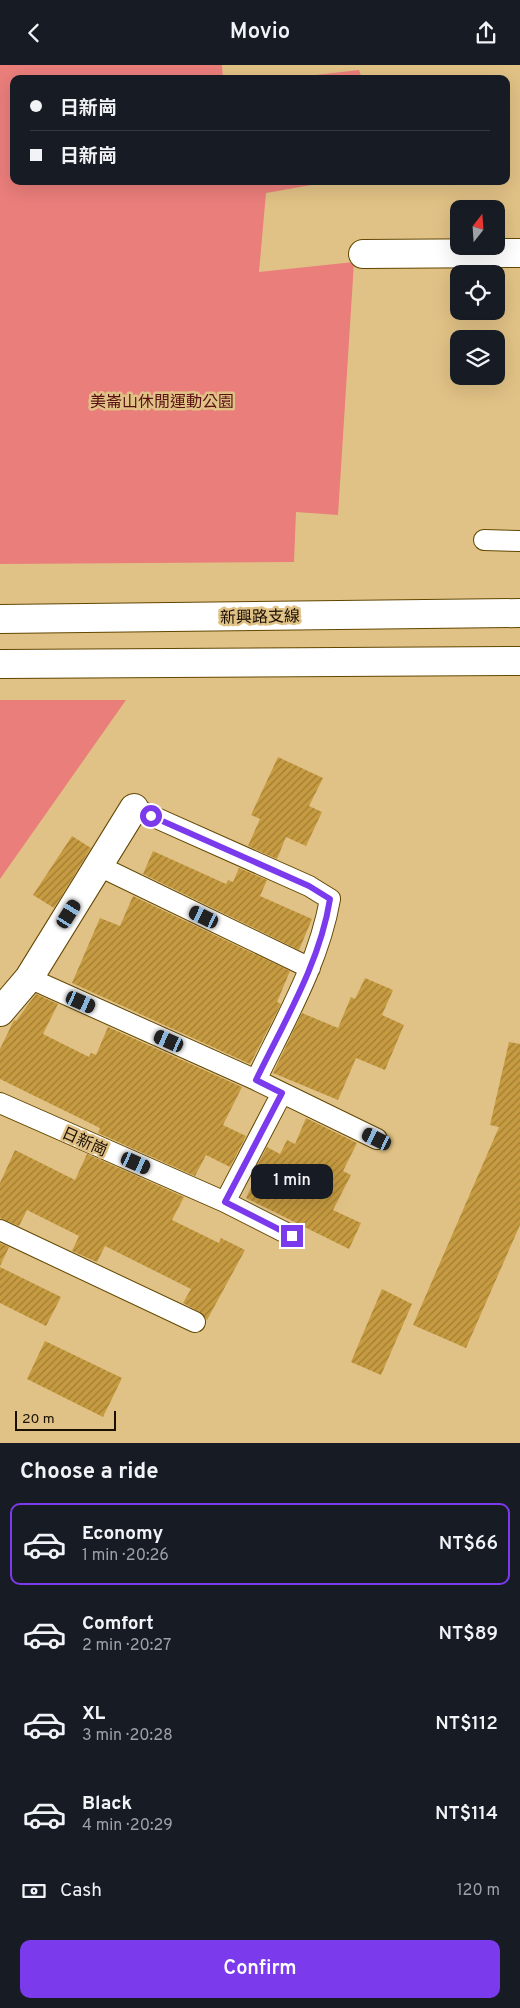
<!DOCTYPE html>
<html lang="en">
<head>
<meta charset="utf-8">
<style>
	:root { --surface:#171b24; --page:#20242c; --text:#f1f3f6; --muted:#9ea1a6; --line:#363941; --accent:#7c3aed }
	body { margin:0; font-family:Overpass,"Noto Sans TC",sans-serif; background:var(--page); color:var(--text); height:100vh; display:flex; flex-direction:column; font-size:19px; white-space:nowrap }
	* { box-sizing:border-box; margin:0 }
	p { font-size:16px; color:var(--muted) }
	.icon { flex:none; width:28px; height:28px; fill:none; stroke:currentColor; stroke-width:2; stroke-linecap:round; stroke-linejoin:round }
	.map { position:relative; height:1378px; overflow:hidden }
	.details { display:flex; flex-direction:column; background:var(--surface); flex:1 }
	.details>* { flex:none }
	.banner { position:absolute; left:10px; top:10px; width:500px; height:110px; border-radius:10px; box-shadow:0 5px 20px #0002; display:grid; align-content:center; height:110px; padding:0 20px; background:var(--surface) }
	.needle { width:32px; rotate:17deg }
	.buttons { position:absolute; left:450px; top:135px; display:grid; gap:10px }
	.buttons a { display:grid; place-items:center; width:55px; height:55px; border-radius:10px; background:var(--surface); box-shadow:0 5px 20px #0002; font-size:25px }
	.scale { position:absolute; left:15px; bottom:12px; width:101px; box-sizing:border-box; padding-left:5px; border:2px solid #190e00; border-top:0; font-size:14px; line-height:18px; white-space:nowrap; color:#190e00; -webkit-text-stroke:4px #e1c286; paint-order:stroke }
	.end { position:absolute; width:22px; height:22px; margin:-11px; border:6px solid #7c3aed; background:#fff; box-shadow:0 0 0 2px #fff }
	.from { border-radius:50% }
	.bubble { position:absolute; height:35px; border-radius:10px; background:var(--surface); box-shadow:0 5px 20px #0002; font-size:16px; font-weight:600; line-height:35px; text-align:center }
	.car { position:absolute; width:15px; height:30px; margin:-15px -8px; border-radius:6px; box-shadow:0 0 4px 1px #0007; background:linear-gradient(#222 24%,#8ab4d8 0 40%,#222 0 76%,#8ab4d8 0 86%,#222 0) }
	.banner b { display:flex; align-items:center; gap:18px; height:48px; font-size:19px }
	.banner b+b { border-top:1px solid var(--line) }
	.banner i { width:12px; height:12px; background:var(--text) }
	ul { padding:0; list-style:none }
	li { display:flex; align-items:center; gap:15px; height:82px; margin:0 10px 8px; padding:0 10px; border:2px solid transparent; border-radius:10px }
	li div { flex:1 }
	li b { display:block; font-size:19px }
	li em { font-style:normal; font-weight:600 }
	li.on { border-color:var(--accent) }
	li>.icon { width:45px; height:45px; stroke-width:1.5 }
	h2 { padding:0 20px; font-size:22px; line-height:60px }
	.pay { display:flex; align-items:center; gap:12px; height:55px; padding:0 20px; font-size:19px }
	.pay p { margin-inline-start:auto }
	.button { display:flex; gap:10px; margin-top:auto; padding:10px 20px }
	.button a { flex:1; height:58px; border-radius:10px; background:var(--accent); color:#fff; font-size:20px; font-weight:600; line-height:58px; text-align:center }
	header { display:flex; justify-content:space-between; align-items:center; height:65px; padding:0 20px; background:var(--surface); font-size:22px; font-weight:600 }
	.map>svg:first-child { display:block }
	.park { fill:#ea7e7b }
	.building { fill:url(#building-hatch) }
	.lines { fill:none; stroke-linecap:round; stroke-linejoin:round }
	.service-casing { stroke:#624701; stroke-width:22 }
	.minor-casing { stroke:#624701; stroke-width:30 }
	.service { stroke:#fff; stroke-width:20 }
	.minor { stroke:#fff; stroke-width:28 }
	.route { stroke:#7c3aed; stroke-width:6 }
	.labels { text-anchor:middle; stroke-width:5; stroke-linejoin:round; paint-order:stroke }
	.park-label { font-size:16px; fill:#5a0f14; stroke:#e1c286 }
	.street-label { font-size:16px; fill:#190e00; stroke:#e1c286 }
</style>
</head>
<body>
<header><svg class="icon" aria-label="back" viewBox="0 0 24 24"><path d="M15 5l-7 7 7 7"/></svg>Movio<svg class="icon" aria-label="share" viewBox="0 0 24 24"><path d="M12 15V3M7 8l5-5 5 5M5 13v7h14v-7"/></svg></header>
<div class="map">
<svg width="520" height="1378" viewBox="0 0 520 1378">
	<defs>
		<pattern id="building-hatch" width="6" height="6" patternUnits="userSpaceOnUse" patternTransform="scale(1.25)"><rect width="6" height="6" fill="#c69b41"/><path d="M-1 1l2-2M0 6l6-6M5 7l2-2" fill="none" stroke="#a07d34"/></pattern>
	</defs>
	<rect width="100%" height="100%" fill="#e1c286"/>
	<path class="park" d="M 0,0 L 222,0 L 223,14 L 14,14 L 14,116 L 334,116 L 266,128 L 259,207 L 354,197 L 338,450 L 296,447 L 294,497 L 0,499 Z
		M 359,5 L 362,14 L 281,14 Z
		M 0,635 L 126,635 L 0,814 Z"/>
	<path class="building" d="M 278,692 L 323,713 L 309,741 L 322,747 L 306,781 L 286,772 L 277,794 L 248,781 L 260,754 L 251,750 Z
		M 72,771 L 91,783 L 54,843 L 33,830 Z
		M 153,786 L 226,819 L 228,815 L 233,817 L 239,803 L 267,815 L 260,831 L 312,854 L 299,885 L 143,809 Z
		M 133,831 L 290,906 L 277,937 L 281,939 L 250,999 L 72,918 L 100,853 L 120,861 Z
		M 365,913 L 393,925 L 382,950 L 404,960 L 385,1005 L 356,993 L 338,1035 L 273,1008 L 302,948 L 338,963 L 351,932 L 355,934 Z
		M 36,929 L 58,939 L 43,969 L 89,992 L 91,988 L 96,990 L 108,962 L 242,1022 L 223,1060 L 246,1071 L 230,1102 L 206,1090 L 195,1111 L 98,1068 L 100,1063 L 0,1014 L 0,984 L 14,955 L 16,956 Z
		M 509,977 L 520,979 L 520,1160 L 466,1283 L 413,1260 L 499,1062 L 490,1060 Z
		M 306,1053 L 357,1078 L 343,1106 L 351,1110 L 333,1145 L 361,1158 L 349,1184 L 246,1133 L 255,1114 L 251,1112 L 267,1082 L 280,1089 L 287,1075 L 295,1079 Z
		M 15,1085 L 75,1115 L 87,1089 L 184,1132 L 172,1155 L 219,1178 L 221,1173 L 245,1185 L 207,1255 L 200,1247 L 183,1238 L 191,1224 L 105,1181 L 97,1197 L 72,1186 L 79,1171 L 27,1145 L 19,1161 L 0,1153 L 0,1118 Z
		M 0,1178 L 9,1182 L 0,1201 Z
		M 0,1202 L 61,1232 L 46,1261 L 0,1238 Z
		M 382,1224 L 412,1239 L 381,1310 L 351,1297 Z
		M 45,1276 L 122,1313 L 103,1352 L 27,1314 Z"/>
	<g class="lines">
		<g class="service-casing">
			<path id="service" d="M 484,475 L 520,476
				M 134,743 L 309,821 L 330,834 C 319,898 284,957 256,1015
				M 99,801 L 310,903
				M 29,913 L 256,1015 L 377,1074
				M 0,1038 L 225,1137 L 292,1171
				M 225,1137 L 282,1028
				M 0,1165 L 195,1257"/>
		</g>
		<g class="minor-casing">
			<path id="minor" d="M 363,189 L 520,188
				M 0,554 L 520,548
				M 0,599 L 520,596
				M 0,947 L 29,913 L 134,743"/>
		</g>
		<use href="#service" class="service"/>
		<use href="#minor" class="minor"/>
	</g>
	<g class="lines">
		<path class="route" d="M 151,751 L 309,821 L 330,834 C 320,898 284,957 256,1015 L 282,1028 L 225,1137 L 292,1171"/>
	</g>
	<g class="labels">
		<g class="park-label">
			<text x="162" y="342">美崙山休閒運動公園</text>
		</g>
		<g class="street-label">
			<text transform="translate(260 551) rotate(-1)" y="6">新興路支線</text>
			<text transform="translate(85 1076) rotate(24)" y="6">日新崗</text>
		</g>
	</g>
</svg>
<div class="buttons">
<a><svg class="needle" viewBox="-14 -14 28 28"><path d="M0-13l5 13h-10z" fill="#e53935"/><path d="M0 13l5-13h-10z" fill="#9ea1a6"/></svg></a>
<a><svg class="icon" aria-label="locate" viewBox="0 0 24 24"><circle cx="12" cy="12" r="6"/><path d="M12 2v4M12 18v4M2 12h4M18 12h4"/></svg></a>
<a><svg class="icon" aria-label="layers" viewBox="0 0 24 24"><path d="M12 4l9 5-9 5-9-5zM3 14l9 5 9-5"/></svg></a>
</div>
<div class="scale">20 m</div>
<i class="end from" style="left:151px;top:751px"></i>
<i class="end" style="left:292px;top:1171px"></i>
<div class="bubble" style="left:251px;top:1099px;width:82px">1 min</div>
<i class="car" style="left:69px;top:849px;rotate:32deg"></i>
<i class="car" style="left:204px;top:852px;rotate:296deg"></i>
<i class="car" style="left:81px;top:937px;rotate:114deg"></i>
<i class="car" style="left:169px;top:976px;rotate:294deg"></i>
<i class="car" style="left:377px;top:1074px;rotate:296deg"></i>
<i class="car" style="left:136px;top:1098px;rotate:114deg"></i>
<div class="banner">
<b><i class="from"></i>日新崗</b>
<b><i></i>日新崗</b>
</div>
</div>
<section class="details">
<h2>Choose a ride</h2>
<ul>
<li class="on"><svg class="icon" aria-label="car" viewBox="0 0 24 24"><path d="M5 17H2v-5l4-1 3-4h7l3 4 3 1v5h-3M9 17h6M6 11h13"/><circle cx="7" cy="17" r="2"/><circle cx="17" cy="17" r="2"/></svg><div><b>Economy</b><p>1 min · 20:26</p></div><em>NT$66</em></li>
<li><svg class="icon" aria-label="car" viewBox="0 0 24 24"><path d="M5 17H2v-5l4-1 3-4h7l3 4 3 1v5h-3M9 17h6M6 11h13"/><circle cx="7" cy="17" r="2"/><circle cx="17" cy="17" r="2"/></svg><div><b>Comfort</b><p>2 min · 20:27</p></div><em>NT$89</em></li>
<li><svg class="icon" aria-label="car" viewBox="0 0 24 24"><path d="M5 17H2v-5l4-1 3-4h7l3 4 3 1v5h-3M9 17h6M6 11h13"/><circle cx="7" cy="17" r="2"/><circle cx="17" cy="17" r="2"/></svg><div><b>XL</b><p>3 min · 20:28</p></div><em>NT$112</em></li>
<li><svg class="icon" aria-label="car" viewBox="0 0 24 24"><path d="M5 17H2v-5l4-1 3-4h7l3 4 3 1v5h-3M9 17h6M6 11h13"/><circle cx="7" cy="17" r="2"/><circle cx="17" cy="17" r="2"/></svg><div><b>Black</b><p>4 min · 20:29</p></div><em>NT$114</em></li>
</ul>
<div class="pay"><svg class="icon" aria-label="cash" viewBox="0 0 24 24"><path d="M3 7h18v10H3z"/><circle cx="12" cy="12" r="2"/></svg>Cash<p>120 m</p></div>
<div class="button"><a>Confirm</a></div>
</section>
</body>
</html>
